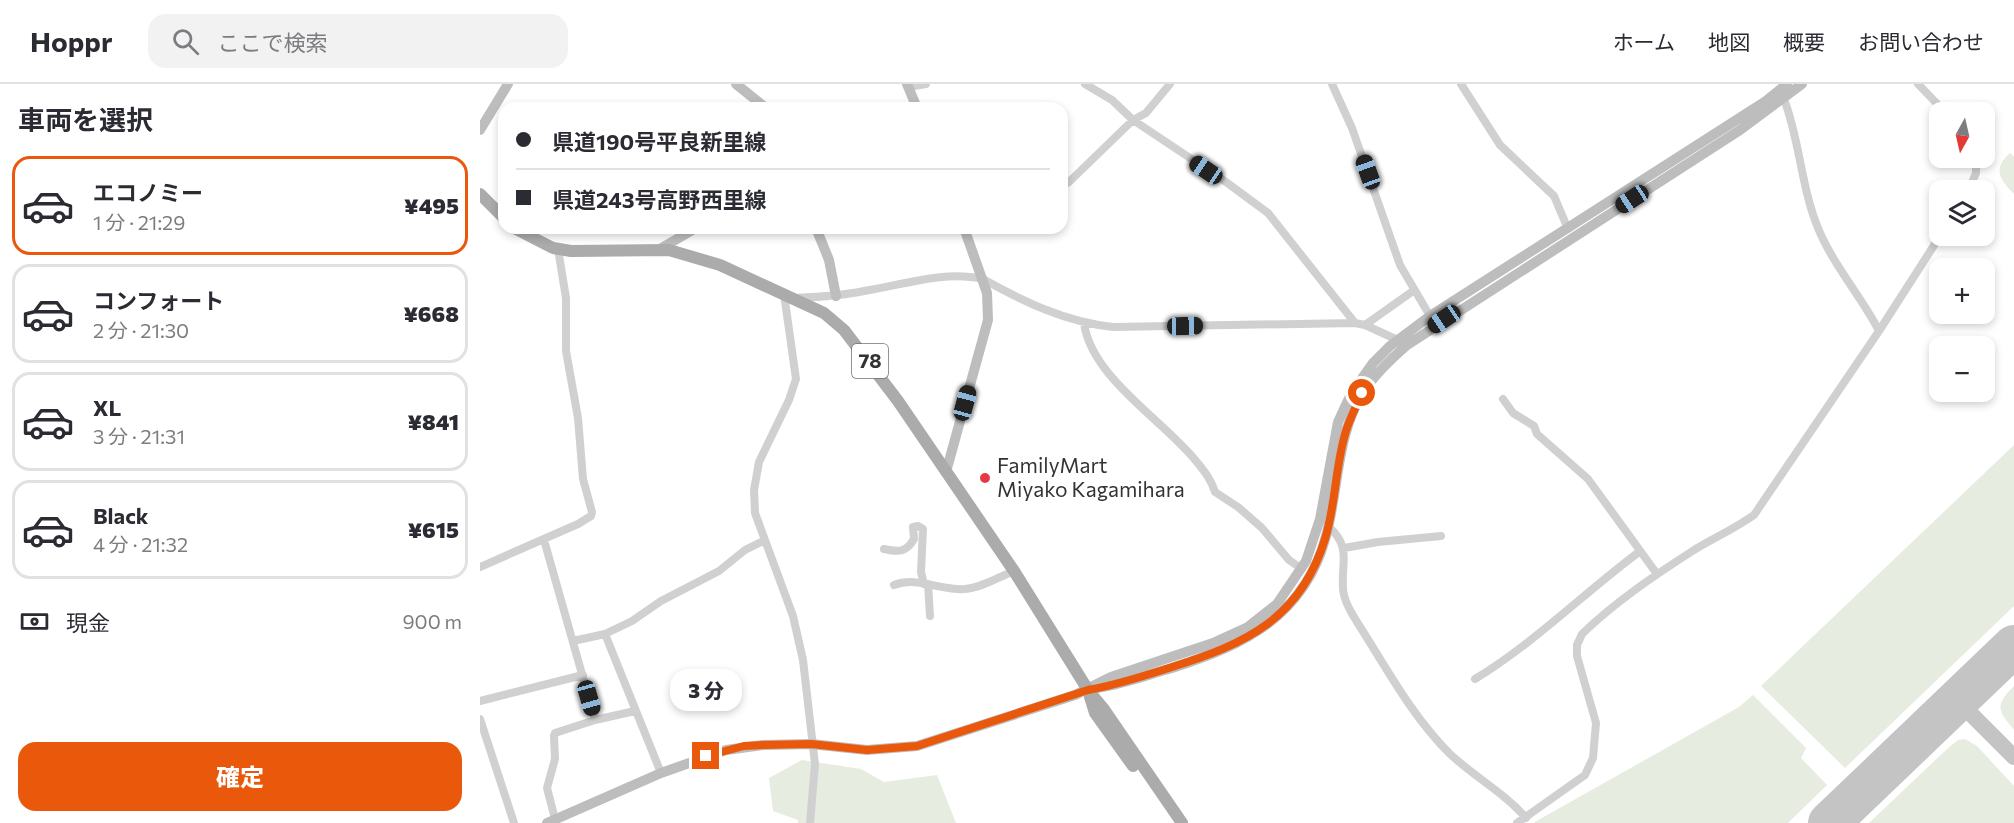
<!DOCTYPE html>
<html lang="ja">
<head>
<meta charset="utf-8">
<style>
	:root { --surface:#fff; --page:#f2f2f3; --text:#2b2b33; --muted:#7c7c81; --line:#e1e1e2; --accent:#ea580c }
	body { margin:0; font-family:Commissioner,"Noto Sans JP",sans-serif; background:var(--page); color:var(--text); height:100vh; display:flex; flex-direction:column; font-size:22px; white-space:nowrap }
	* { box-sizing:border-box; margin:0 }
	p { font-size:20px; color:var(--muted) }
	.icon { flex:none; width:33px; height:33px; fill:none; stroke:currentColor; stroke-width:2; stroke-linecap:round; stroke-linejoin:round }
	.map { position:relative; flex:1; overflow:hidden }
	.details { display:flex; flex-direction:column; background:var(--surface); width:480px }
	.details>* { flex:none }
	.top-card { position:absolute; left:18px; top:18px; width:570px; height:132px; border-radius:18px; box-shadow:0 3px 9px #0003; display:grid; align-content:center; height:132px; padding:0 18px; background:var(--surface) }
	.needle { width:39px; rotate:188deg }
	.controls { position:absolute; left:1449px; top:18px; display:grid; gap:12px }
	.controls a { display:grid; place-items:center; width:66px; height:66px; border-radius:12px; background:var(--surface); box-shadow:0 3px 9px #0003; font-size:30px }
	.end { position:absolute; width:27px; height:27px; margin:-14px; border:8px solid #ea580c; background:#fff; box-shadow:0 0 0 3px #fff }
	.from { border-radius:50% }
	.bubble { position:absolute; height:42px; border-radius:18px; background:var(--surface); box-shadow:0 3px 9px #0003; font-size:20px; font-weight:800; line-height:42px; text-align:center }
	.car { position:absolute; width:18px; height:36px; margin:-18px -9px; border-radius:8px; box-shadow:0 0 4px 2px #0007; background:linear-gradient(#222 24%,#8ab4d8 0 40%,#222 0 76%,#8ab4d8 0 86%,#222 0) }
	.top-card b { display:flex; align-items:center; gap:21px; height:57px; font-size:22px }
	.top-card b+b { border-top:2px solid var(--line) }
	.top-card i { width:15px; height:15px; background:var(--text) }
	ul { padding:0; list-style:none }
	li { display:flex; align-items:center; gap:18px; height:99px; margin:0 12px 9px; padding:0 6px; border:3px solid var(--line); border-radius:18px }
	li div { flex:1 }
	li b { display:block; font-size:22px }
	li em { font-style:normal; font-weight:800 }
	li.current { border-color:var(--accent) }
	li>.icon { width:54px; height:54px; stroke-width:1.5 }
	h2 { padding:0 18px; font-size:27px; line-height:72px }
	.pay { display:flex; align-items:center; gap:15px; height:66px; padding:0 18px; font-size:22px }
	.pay p { margin-inline-start:auto }
	.primary-button { display:flex; gap:12px; margin-top:auto; padding:12px 18px }
	.primary-button a { flex:1; height:69px; border-radius:18px; background:var(--accent); color:#fff; font-size:24px; font-weight:800; line-height:69px; text-align:center }
	header { display:flex; align-items:center; gap:36px; box-sizing:border-box; height:84px; padding:0 30px; background:var(--surface); border-bottom:2px solid var(--line) }
	header strong { font-size:28px }
	nav { display:flex; gap:33px; margin-inline-start:auto; font-size:21px }
	.search { width:420px; height:54px; background:var(--page); display:flex; align-items:center; gap:15px; box-sizing:border-box; padding:0 21px; border-radius:18px; color:var(--muted); font-size:22px }
	main { display:flex; flex:1; min-height:0 }
	.map>svg:first-child { display:block }
	.green { fill:#e6ecdf }
	.lines { fill:none; stroke-linecap:round; stroke-linejoin:round }
	.taxiway { stroke:#c4c4c4; stroke-width:16 }
	.runway { stroke:#c4c4c4; stroke-width:42 }
	.street { stroke:#d0d0d0; stroke-width:8 }
	.secondary { stroke:#bdbdbd; stroke-width:10 }
	.primary { stroke:#ababab; stroke-width:12 }
	.route { stroke:#ea580c; stroke-width:8 }
	.poi-dot { fill:#e63946; stroke:#fff; stroke-width:2 }
	.labels { text-anchor:middle; stroke-width:6; stroke-linejoin:round; paint-order:stroke }
	.shield { fill:#fff; stroke:#707070; stroke-width:1.5 }
	.shield-label { font-size:20px; font-weight:bold; fill:#333 }
	.poi-label { font-size:21px; fill:#333; stroke:#fff; text-anchor:start }
</style>
</head>
<body>
<header>
<strong>Hoppr</strong>
<div class="search"><svg class="icon" aria-label="search" viewBox="0 0 24 24"><circle cx="10" cy="10" r="6"/><path d="M15 15l6 6"/></svg>ここで検索</div>
<nav><a>ホーム</a><a>地図</a><a>概要</a><a>お問い合わせ</a></nav>
</header>
<main>
<section class="details">
<h2>車両を選択</h2>
<ul>
<li class="current"><svg class="icon" aria-label="car" viewBox="0 0 24 24"><path d="M5 17H2v-5l4-1 3-4h7l3 4 3 1v5h-3M9 17h6M6 11h13"/><circle cx="7" cy="17" r="2"/><circle cx="17" cy="17" r="2"/></svg><div><b>エコノミー</b><p>1 分 · 21:29</p></div><em>¥495</em></li>
<li><svg class="icon" aria-label="car" viewBox="0 0 24 24"><path d="M5 17H2v-5l4-1 3-4h7l3 4 3 1v5h-3M9 17h6M6 11h13"/><circle cx="7" cy="17" r="2"/><circle cx="17" cy="17" r="2"/></svg><div><b>コンフォート</b><p>2 分 · 21:30</p></div><em>¥668</em></li>
<li><svg class="icon" aria-label="car" viewBox="0 0 24 24"><path d="M5 17H2v-5l4-1 3-4h7l3 4 3 1v5h-3M9 17h6M6 11h13"/><circle cx="7" cy="17" r="2"/><circle cx="17" cy="17" r="2"/></svg><div><b>XL</b><p>3 分 · 21:31</p></div><em>¥841</em></li>
<li><svg class="icon" aria-label="car" viewBox="0 0 24 24"><path d="M5 17H2v-5l4-1 3-4h7l3 4 3 1v5h-3M9 17h6M6 11h13"/><circle cx="7" cy="17" r="2"/><circle cx="17" cy="17" r="2"/></svg><div><b>Black</b><p>4 分 · 21:32</p></div><em>¥615</em></li>
</ul>
<div class="pay"><svg class="icon" aria-label="cash" viewBox="0 0 24 24"><path d="M3 7h18v10H3z"/><circle cx="12" cy="12" r="2"/></svg>現金<p>900 m</p></div>
<div class="primary-button"><a>確定</a></div>
</section>
<div class="map">
<svg width="1534" height="739" viewBox="0 0 1534 739">
	<rect width="100%" height="100%" fill="#fff"/>
	<path class="green" d="M 1530,69 L 1534,73 L 1534,110 C 1520,96 1512,85 1530,69 Z
		M 1534,361 L 1534,522 L 1365,684 L 1281,602 Z
		M 1534,602 L 1534,646 C 1517,626 1515,621 1534,602 Z
		M 1273,611 L 1326,664 L 1321,674 L 1347,701 L 1308,739 L 1053,739 L 1259,623 Z
		M 1485,655 L 1497,662 L 1534,702 L 1534,739 L 1389,739 L 1467,665 L 1478,656 Z
		M 322,676 L 381,685 L 404,698 L 457,691 L 476,739 L 318,739 L 318,736 L 293,727 L 289,694 Z"/>
	<g class="lines">
		<path class="taxiway" d="M 1477,616 L 1534,673"/>
		<path class="runway" d="M 1349,739 L 1534,562"/>
		<path class="street" d="M 605,0 L 632,16 L 653,36 L 746,98 L 788,129 L 875,239
			M 852,0 L 872,44 L 920,181 L 950,232
			M 981,0 L 1020,61 L 1074,112 L 1088,145
			M 1438,0 L 1465,28
			M 428,3 L 446,0
			M 1304,15 C 1320,57 1321,103 1338,144 C 1353,181 1381,212 1399,247
			M 582,102 L 589,98 L 653,36 L 666,29 L 690,0
			M 1489,106 L 1496,89 L 1496,74
			M 304,210 L 316,295 L 309,316 L 279,378 L 274,406 L 275,429 L 313,532 L 323,576 L 335,680 L 330,739
			M 315,214 C 338,213 361,212 384,207 C 423,201 464,186 503,195 C 544,218 586,238 633,243 L 875,239 L 885,241 L 920,257
			M 604,239 C 611,293 683,336 716,377 C 724,387 731,395 735,408 L 758,423 L 782,444 L 809,476 L 822,485
			M 885,241 L 933,207
			M 1023,315 L 1033,329 L 1054,342 L 1057,350 L 1108,395 L 1177,490
			M 848,442 C 872,463 861,478 863,505 C 864,517 871,528 877,538 C 906,583 931,631 969,669 C 993,692 1026,710 1046,734
			M 64,456 L 115,636
			M 864,464 L 898,458 L 961,452
			M 404,465 C 418,468 426,469 434,455 L 433,443 L 438,442 L 443,445 L 441,488 L 444,500
			M 0,483 L 98,440 L 111,432 L 112,428 L 103,395 L 98,334 L 86,267 L 86,214 L 78,165
			M 448,500 L 450,532
			M 414,501 C 437,492 461,507 485,505 C 501,504 519,493 534,487
			M 125,550 L 181,689
			M 93,557 L 125,550 L 152,537 L 181,517 L 239,487 L 265,466 L 285,456
			M 995,595 C 1053,560 1104,509 1159,468
			M 0,617 L 103,591
			M 0,635 L 34,739
			M 75,735 L 67,704 L 75,675 L 74,652 L 75,649 L 115,636 L 155,627
			M 1037,739 L 1105,691 L 1113,674 L 1116,639 L 1097,572 L 1097,561 L 1102,550 C 1135,518 1175,491 1214,466 C 1234,454 1254,445 1274,431 L 1399,247 L 1460,152"/>
		<path class="secondary" d="M 256,0 L 286,24
			M 427,0 L 437,24
			M 0,46 L 28,0
			M 336,144 L 349,176 L 356,212
			M 178,166 L 216,144
			M 466,388 L 508,236 L 507,209 L 484,144
			M 617,604 C 643,600 667,591 692,584 C 764,561 825,532 846,452 C 859,405 856,350 884,307 C 895,290 911,275 927,261 L 1260,46 L 1322,0
			M 67,739 L 181,689 L 246,666 L 283,661 L 331,660 L 387,666 L 437,662 L 595,611 L 631,593 L 733,559 L 768,543 L 797,520 L 826,477 L 840,435 L 858,338 L 871,310 L 893,279 L 910,262 L 950,232 L 1286,17 L 1307,0"/>
		<path class="primary" d="M 0,110 L 24,134
			M 34,144 L 73,164 L 91,167 L 189,166 L 240,181 L 344,229 L 364,246 L 418,317 L 534,487 L 608,606 L 623,624 L 702,739
			M 610,613 L 615,629 L 653,682"/>
	</g>
	<g class="lines">
		<path class="route" d="M 226,672 L 264,662 L 283,661 L 331,660 L 387,666 L 437,662 L 608,606 C 637,601 664,592 692,583 C 766,560 821,534 845,455 C 856,420 855,382 866,347 C 870,334 877,321 882,309"/>
	</g>
	<circle class="poi-dot" cx="505" cy="394" r="6"/>
	<g class="labels">
		<rect class="shield" x="372" y="260" width="36" height="34" rx="4.5"/>
		<g class="shield-label">
			<text x="390" y="284">78</text>
		</g>
		<g class="poi-label">
			<text x="517" y="389">FamilyMart<tspan x="517" dy="24">Miyako Kagamihara</tspan></text>
		</g>
	</g>
</svg>
<div class="controls">
<a><svg class="needle" viewBox="-14 -14 28 28"><path d="M0-13l5 13h-10z" fill="#e53935"/><path d="M0 13l5-13h-10z" fill="#7c7c81"/></svg></a>
<a><svg class="icon" aria-label="layers" viewBox="0 0 24 24"><path d="M12 4l9 5-9 5-9-5zM3 14l9 5 9-5"/></svg></a>
<a>+</a>
<a>−</a>
</div>
<i class="end from" style="left:882px;top:309px"></i>
<i class="end" style="left:226px;top:672px"></i>
<div class="bubble" style="left:190px;top:585px;width:72px">3 分</div>
<i class="car" style="left:726px;top:86px;rotate:304deg"></i>
<i class="car" style="left:888px;top:88px;rotate:340deg"></i>
<i class="car" style="left:1152px;top:115px;rotate:237deg"></i>
<i class="car" style="left:964px;top:235px;rotate:236deg"></i>
<i class="car" style="left:705px;top:242px;rotate:89deg"></i>
<i class="car" style="left:485px;top:319px;rotate:15deg"></i>
<i class="car" style="left:109px;top:614px;rotate:164deg"></i>
<div class="top-card">
<b><i class="from"></i>県道190号平良新里線</b>
<b><i></i>県道243号高野西里線</b>
</div>
</div>
</main>
</body>
</html>
